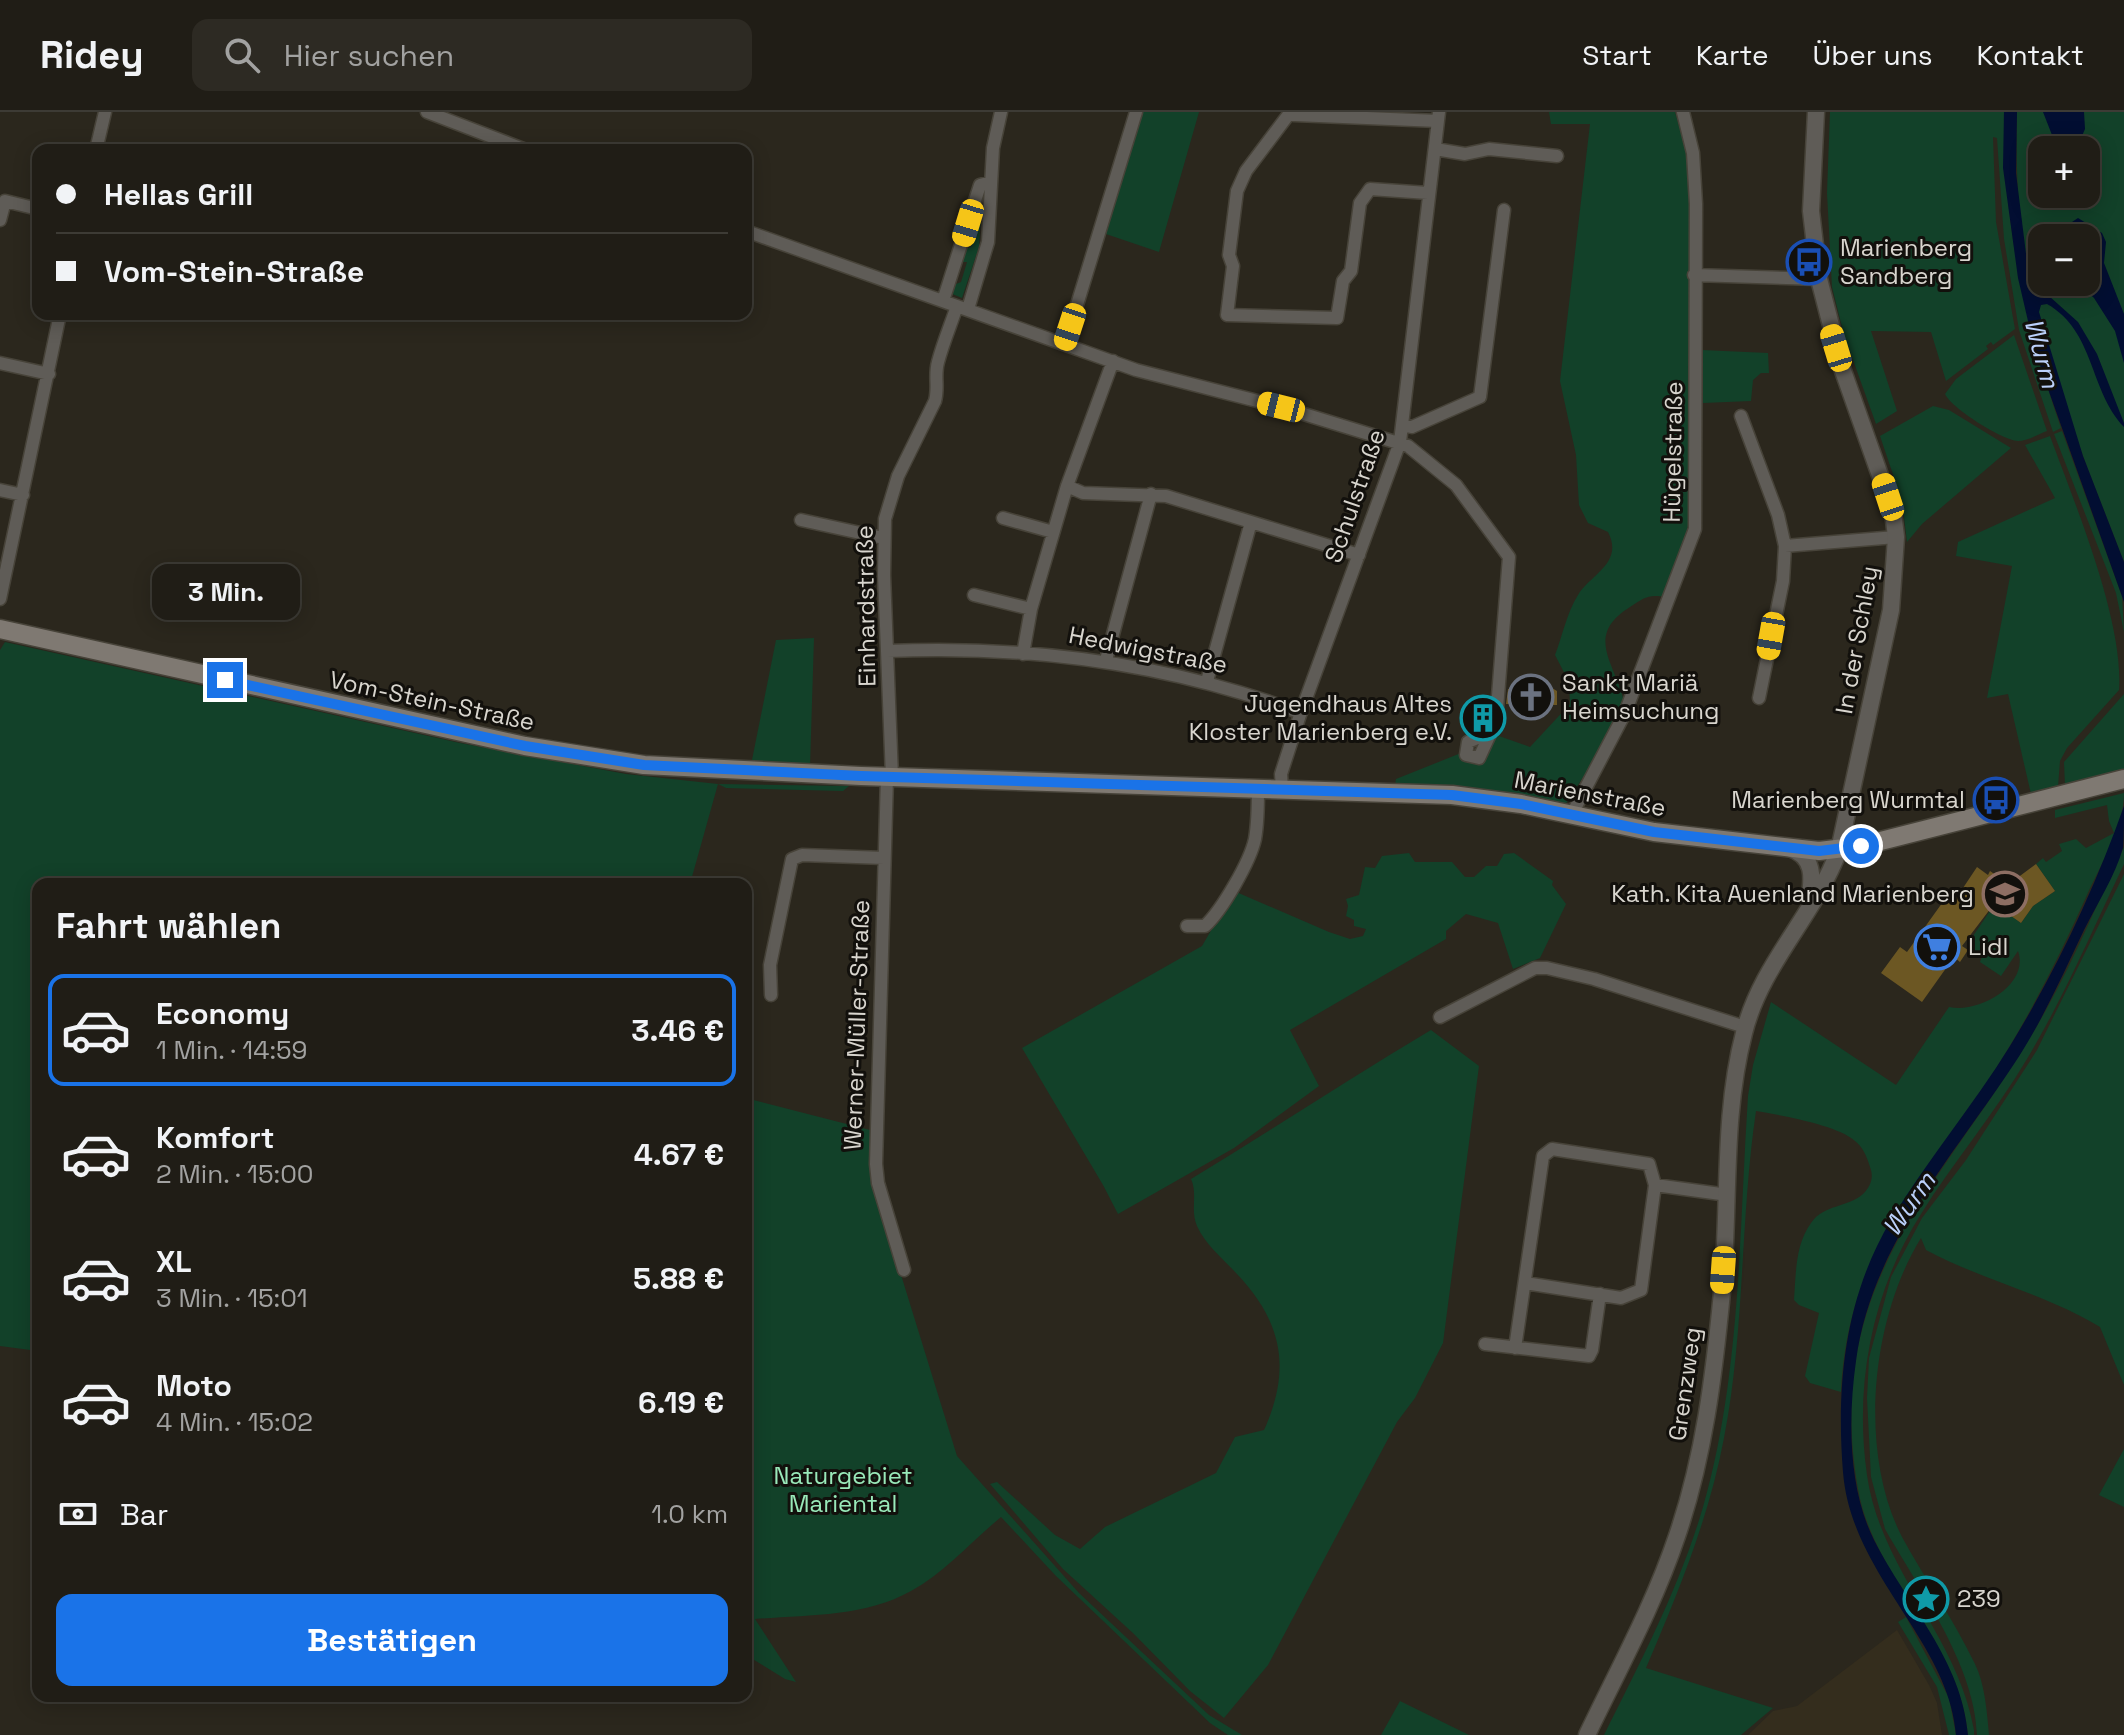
<!DOCTYPE html>
<html lang="de">
<head>
<meta charset="utf-8">
<style>
	:root { --surface:#201d16; --page:#2d2a23; --text:#f1f3f6; --muted:#a2a2a1; --line:#3d3b35; --accent:#1a73e8 }
	body { margin:0; font-family:"Space Grotesk",sans-serif; background:var(--page); color:var(--text); height:100vh; display:flex; flex-direction:column; font-size:30px; white-space:nowrap }
	* { box-sizing:border-box; margin:0 }
	p { font-size:26px; color:var(--muted) }
	.icon { flex:none; width:44px; height:44px; fill:none; stroke:currentColor; stroke-width:2; stroke-linecap:round; stroke-linejoin:round }
	.map { position:relative; flex:1; overflow:hidden }
	.sheet { position:absolute; left:32px; top:766px; width:720px; height:824px; display:flex; flex-direction:column; background:var(--surface); border-radius:16px; box-shadow:0 4px 20px #0003,0 0 0 2px var(--line) }
	.sheet>* { flex:none }
	.guide { position:absolute; left:32px; top:32px; width:720px; height:176px; border-radius:16px; box-shadow:0 4px 20px #0003,0 0 0 2px var(--line); display:grid; align-content:center; height:176px; padding:0 24px; background:var(--surface) }
	.controls { position:absolute; left:2028px; top:24px; display:grid; gap:16px }
	.controls a { display:grid; place-items:center; width:72px; height:72px; border-radius:16px; background:var(--surface); box-shadow:0 4px 20px #0003,0 0 0 2px var(--line); font-size:40px }
	.end { position:absolute; width:36px; height:36px; margin:-18px; border:10px solid #1a73e8; background:#fff; box-shadow:0 0 0 4px #fff }
	.from { border-radius:50% }
	.bubble { position:absolute; height:56px; border-radius:16px; background:var(--surface); box-shadow:0 4px 20px #0003,0 0 0 2px var(--line); font-size:26px; font-weight:700; line-height:56px; text-align:center }
	.car { position:absolute; width:24px; height:48px; margin:-24px -12px; border-radius:10px; box-shadow:0 0 6px 2px #0007; background:linear-gradient(#f5c518 24%,#345 0 40%,#f5c518 0 76%,#345 0 86%,#f5c518 0) }
	.guide b { display:flex; align-items:center; gap:28px; height:76px; font-size:30px }
	.guide b+b { border-top:2px solid var(--line) }
	.guide i { width:20px; height:20px; background:var(--text) }
	ul { padding:0; list-style:none }
	li { display:flex; align-items:center; gap:24px; height:112px; margin:0 16px 12px; padding:0 8px; border:4px solid transparent; border-radius:16px }
	li div { flex:1 }
	li b { display:block; font-size:30px }
	li em { font-style:normal; font-weight:700 }
	li.on { border-color:var(--accent) }
	li>.icon { width:72px; height:72px; stroke-width:1.5 }
	h2 { padding:0 24px; font-size:36px; line-height:96px }
	.pay { display:flex; align-items:center; gap:20px; height:88px; padding:0 24px; font-size:30px }
	.pay p { margin-inline-start:auto }
	.button { display:flex; gap:16px; margin-top:auto; padding:16px 24px }
	.button a { flex:1; height:92px; border-radius:16px; background:var(--accent); color:#fff; font-size:32px; font-weight:700; line-height:92px; text-align:center }
	header { display:flex; align-items:center; gap:48px; box-sizing:border-box; height:112px; padding:0 40px; background:var(--surface); border-bottom:2px solid var(--line) }
	header strong { font-size:38px }
	nav { display:flex; gap:44px; margin-inline-start:auto; font-size:28px }
	.search { width:560px; height:72px; background:var(--page); display:flex; align-items:center; gap:20px; box-sizing:border-box; padding:0 28px; border-radius:16px; color:var(--muted); font-size:30px }
	.map>svg:first-child { display:block }
	.built { fill:#342d1d }
	.green { fill:#124129; fill-rule:evenodd }
	.water { fill:#020e32 }
	.building { fill:#6c5723 }
	.lines { fill:none; stroke-linecap:round; stroke-linejoin:round }
	.minor-casing { stroke:#474339; stroke-width:15 }
	.tertiary-casing { stroke:#474339; stroke-width:19 }
	.secondary-casing { stroke:#474339; stroke-width:21 }
	.minor { stroke:#5f5c57; stroke-width:12 }
	.tertiary { stroke:#5f5c57; stroke-width:16 }
	.secondary { stroke:#7f7972; stroke-width:18 }
	.route { stroke:#1a73e8; stroke-width:10 }
	.labels { text-anchor:middle; stroke-width:6; stroke-linejoin:round; paint-order:stroke }
	.poi-label { font-size:24px; fill:#d8d5ce; stroke:#12100c; text-anchor:start }
	.street-label { font-size:24px; fill:#d8d5ce; stroke:#12100c }
	.park-label { font-size:24px; fill:#99e9b9; stroke:#12100c }
	.water-label { font-size:26px; font-style:italic; fill:#bbd0fa; stroke:#12100c }
</style>
</head>
<body>
<header>
<strong>Ridey</strong>
<div class="search"><svg class="icon" aria-label="search" viewBox="0 0 24 24"><circle cx="10" cy="10" r="6"/><path d="M15 15l6 6"/></svg>Hier suchen</div>
<nav><a>Start</a><a>Karte</a><a>Über uns</a><a>Kontakt</a></nav>
</header>
<div class="map">
<svg width="2124" height="1623" viewBox="0 0 2124 1623">
	<rect width="100%" height="100%" fill="#2b271d"/>
	<path class="built" d="M 1897,1518 L 1929,1573 L 1937,1591 L 1942,1623 L 1748,1623 L 1773,1599 L 1797,1594 Z"/>
	<path class="green" d="M 1140,0 L 1199,0 L 1159,140 L 1103,121 Z
		M 1549,0 L 1675,0 L 1687,42 L 1691,116 L 1690,408 L 1665,485 C 1648,482 1644,486 1630,495 C 1584,524 1615,550 1624,590 L 1595,647 L 1565,693 L 1515,682 L 1395,673 L 1396,667 L 1461,641 L 1486,646 L 1491,629 L 1499,624 L 1530,635 L 1570,592 L 1569,570 L 1555,543 C 1562,525 1567,500 1578,483 C 1591,462 1624,451 1608,420 L 1588,411 L 1579,393 L 1576,343 L 1560,269 L 1590,12 L 1551,12 Z
		M 1830,0 L 2004,0 C 2003,109 2025,213 2061,316 L 2053,320 L 2019,218 L 2004,127 L 1997,26 L 1993,25 L 1996,110 L 2015,217 L 1993,233 L 1991,230 L 1986,234 L 1988,237 L 1946,269 L 1931,220 L 1871,219 L 1897,299 L 1876,312 L 1844,223 L 1832,175 L 1827,81 Z
		M 2017,0 L 2124,0 L 2124,450 C 2087,355 2045,253 2026,153 C 2017,102 2016,51 2017,0 ZM 2042,38 L 2086,38 L 2086,82 L 2042,82 ZM 2042,126 L 2086,126 L 2086,170 L 2042,170 Z
		M 982,87 L 979,135 L 962,186 L 950,181 L 951,174 L 961,170 L 967,150 L 959,150 L 962,138 L 971,135 L 978,114 L 969,115 L 977,89 Z
		M 2014,223 L 2047,319 C 2039,322 2027,329 2018,329 C 2002,328 1951,296 1945,282 L 1956,267 Z
		M 1702,238 L 1768,241 L 1769,261 L 1761,261 L 1753,268 L 1751,289 L 1703,291 Z
		M 1933,294 L 1949,298 L 2011,336 L 1922,412 L 1907,430 L 1902,389 L 1880,324 Z
		M 2062,319 L 2122,484 L 2124,520 L 2116,481 L 2054,322 Z
		M 2050,324 C 2074,390 2124,508 2119,578 L 2067,636 L 2060,649 L 2058,675 L 2031,682 L 2008,582 L 1987,586 L 2012,454 L 1956,444 L 1958,430 L 2055,386 L 2025,333 Z
		M 814,526 L 810,655 L 751,653 L 776,528 Z
		M 5,530 L 460,631 L 626,662 L 718,672 L 849,674 L 843,679 L 726,676 L 718,672 L 690,772 L 38,772 L 38,1239 L 0,1234 L 0,538 Z
		M 2124,582 L 2124,657 L 2065,674 L 2064,650 Z
		M 2124,681 C 2124,715 2101,752 2087,783 C 2056,852 2022,919 1980,981 C 1910,1085 1848,1146 1841,1280 L 1810,1271 L 1805,1264 L 1819,1201 L 1799,1193 L 1794,1188 C 1796,1162 1795,1133 1811,1111 C 1824,1092 1847,1096 1863,1082 C 1871,1074 1874,1065 1870,1055 C 1867,1045 1863,1035 1855,1029 C 1838,1013 1779,1003 1756,999 C 1740,1107 1745,1219 1724,1326 C 1709,1406 1678,1481 1646,1556 L 1773,1596 L 1741,1623 L 1604,1623 C 1641,1549 1680,1474 1703,1395 C 1741,1263 1739,1120 1748,984 L 1753,953 L 1771,890 L 1896,973 L 1949,895 C 1978,902 2030,873 2018,839 L 2001,864 L 1980,850 L 1982,844 L 1967,833 L 1998,787 L 2003,798 L 2021,811 L 2033,794 L 2055,779 L 2036,752 L 2043,746 L 2046,750 L 2062,739 L 2059,732 L 2076,727 L 2086,736 L 2114,721 L 2109,709 L 2107,693 L 2055,706 L 2055,698 Z
		M 2124,735 L 2124,752 C 2093,817 2064,885 2027,947 C 1995,1001 1954,1049 1921,1102 C 1872,1179 1854,1273 1867,1363 C 1880,1457 1958,1525 1974,1618 L 1974,1623 L 1968,1623 C 1960,1529 1874,1468 1858,1377 C 1820,1161 1952,1067 2046,898 C 2075,846 2098,789 2124,735 Z
		M 1409,741 L 1415,750 L 1452,750 L 1465,765 L 1474,765 L 1486,754 L 1497,754 L 1504,742 L 1514,741 L 1553,769 L 1552,773 L 1566,792 L 1540,846 L 1513,857 L 1498,811 L 1466,802 L 1446,819 L 1446,827 L 1290,918 L 1319,974 L 1234,1036 L 1118,1102 L 1103,1073 L 1022,936 L 1202,834 L 1234,779 L 1329,820 L 1350,827 L 1363,824 L 1366,817 L 1354,814 L 1354,808 L 1346,804 L 1348,794 L 1346,787 L 1359,783 L 1365,755 L 1375,756 L 1382,744 Z
		M 2124,762 L 2124,1273 L 2100,1215 C 2046,1182 1982,1168 1926,1138 L 1921,1126 C 1871,1207 1858,1339 1902,1425 C 1925,1467 1954,1508 1975,1552 C 1985,1572 1987,1601 1989,1623 L 1977,1623 C 1975,1553 1919,1477 1885,1417 L 1871,1365 L 1867,1286 L 1869,1246 L 1891,1165 L 1922,1106 L 1966,1048 L 2037,938 Z
		M 1431,918 L 1479,954 L 1443,1231 L 1415,1286 L 1397,1310 L 1268,1553 L 1224,1606 L 1190,1579 L 1134,1522 L 1063,1457 L 990,1372 L 997,1370 L 1055,1423 L 1080,1437 L 1105,1415 L 1216,1361 L 1235,1325 L 1264,1318 C 1292,1256 1282,1209 1236,1161 C 1223,1147 1205,1132 1197,1114 C 1190,1098 1198,1082 1191,1067 C 1272,1018 1350,966 1431,918 Z
		M 746,986 L 870,1018 L 870,1055 L 885,1111 L 957,1344 L 1079,1481 L 1209,1603 L 1242,1623 L 1228,1623 L 1210,1611 L 1056,1464 L 1001,1405 C 972,1429 944,1461 911,1479 C 865,1505 806,1503 755,1507 L 796,1570 L 785,1567 L 746,1543 L 746,1498 L 753,1497 L 746,1492 Z
		M 2124,1337 L 2124,1395 L 2099,1383 Z
		M 1906,1505 L 1949,1586 L 1956,1623 L 1949,1623 L 1937,1575 L 1898,1510 Z
		M 1400,1589 L 1469,1623 L 1381,1623 Z"/>
	<path class="water" d="M 2004,0 L 2017,0 L 2016,61 L 2029,166 L 2078,210 L 2097,242 L 2124,311 L 2124,315 C 2089,278 2095,219 2047,192 L 2041,193 L 2039,200 L 2083,344 L 2124,450 L 2124,490 L 2042,260 L 2028,209 L 2018,166 L 2003,56 Z
		M 2043,0 L 2084,0 L 2085,17 L 2079,31 L 2052,23 Z
		M 2078,106 L 2102,121 L 2106,130 L 2104,151 L 2124,202 L 2124,251 L 2115,219 L 2094,186 L 2077,170 L 2086,170 L 2086,126 L 2048,126 Z
		M 2124,694 C 2124,707 2124,724 2123,736 C 2115,764 2097,792 2084,818 C 2062,864 2042,910 2014,952 C 1952,1046 1871,1134 1856,1249 C 1848,1306 1848,1376 1874,1428 C 1907,1493 1962,1548 1968,1623 L 1956,1623 C 1949,1529 1851,1463 1843,1360 C 1836,1272 1845,1185 1891,1108 C 1927,1048 1973,994 2010,934 C 2056,859 2095,776 2124,694 Z"/>
	<path class="building" d="M 1515,573 L 1547,573 L 1557,579 L 1557,593 L 1541,593 L 1541,596 L 1515,596 L 1515,592 L 1506,592 L 1508,577 L 1515,577 Z
		M 2036,752 L 2055,779 L 2033,794 L 2021,811 L 1994,792 L 1962,834 L 1968,838 L 1960,850 L 1954,845 L 1922,890 L 1881,861 L 1900,835 L 1907,840 L 1950,780 L 1957,785 L 1977,755 L 1988,763 L 1990,759 L 2009,772 Z"/>
	<g class="lines">
		<g class="minor-casing">
			<path id="minor" d="M 427,0 L 526,38
				M 1296,0 L 1295,3 L 1289,2 L 1246,59 L 1237,79 L 1229,143 L 1233,154 L 1227,203 L 1337,206 L 1343,169 L 1351,159 L 1360,91 L 1370,77 L 1428,81
				M 1295,3 L 1438,9
				M 1435,37 L 1465,42 L 1489,37 L 1557,44
				M 96,38 L 105,0
				M 0,108 L 5,89 L 38,97
				M 746,119 L 1136,258 L 1281,295 L 1408,334 L 1456,373 L 1509,445 L 1496,609 L 1491,620 L 1468,630 L 1466,643 L 1479,646 L 1491,620
				M 1694,163 L 1819,167
				M 943,189 L 980,73 L 991,70
				M 968,197 L 988,130 L 993,36 L 1001,0
				M 1065,232 L 1136,0
				M 0,251 L 49,262
				M 1741,304 L 1778,403 L 1785,434 L 1783,469 L 1759,586
				M 1402,313 L 1412,315 L 1480,285 L 1504,98
				M 1067,374 L 1083,381 L 1166,384 L 1359,443
				M 0,378 L 23,383
				M 1003,406 L 1053,420
				M 801,408 L 883,426
				M 1785,434 L 1896,425
				M 974,483 L 1031,497
				M 0,487 L 60,202
				M 887,539 C 1029,533 1167,551 1301,601
				M 1023,542 L 1031,497 L 1067,374 L 1113,249
				M 1106,548 L 1151,382
				M 1207,569 L 1251,410
				M 887,665 L 876,1052 L 878,1071 L 904,1158
				M 892,665 L 884,463 L 885,407 L 898,364 L 935,289 C 939,275 934,264 938,250 C 943,231 951,212 957,194
				M 1282,677 L 1281,662 L 1300,603 L 1400,330 L 1439,0
				M 1571,704 L 1625,601 L 1695,417 L 1696,92 L 1693,41 L 1683,0
				M 1187,814 L 1205,814 C 1222,798 1250,750 1255,727 C 1258,710 1258,693 1258,676
				M 771,883 L 770,853 L 792,747 L 802,743 L 884,746
				M 1440,905 L 1535,856 L 1547,856 L 1594,867 L 1745,915
				M 1655,1073 L 1728,1083
				M 1485,1232 L 1589,1244 L 1592,1238 L 1600,1182
				M 1515,1236 L 1543,1044 L 1552,1037 L 1649,1052 L 1655,1073 L 1641,1178 L 1621,1186 L 1525,1171"/>
		</g>
		<g class="tertiary-casing">
			<path id="tertiary" d="M 1789,736 C 1815,744 1813,766 1809,789
				M 1587,1623 C 1618,1558 1654,1493 1677,1424 C 1704,1345 1714,1263 1722,1180 C 1730,1094 1722,1005 1744,921 C 1761,852 1815,803 1839,738 L 1891,498 L 1896,425 L 1893,400 L 1842,256 L 1819,167 L 1811,99 L 1816,0"/>
		</g>
		<g class="secondary-casing">
			<path id="secondary" d="M 0,517 L 525,634 L 644,653 L 861,664 L 1452,683 L 1521,692 L 1654,720 L 1819,739 L 1861,734 L 2124,667"/>
		</g>
		<use href="#minor" class="minor"/>
		<use href="#tertiary" class="tertiary"/>
		<use href="#secondary" class="secondary"/>
	</g>
	<g class="lines">
		<path class="route" d="M 225,568 L 525,634 L 644,653 L 861,664 L 1452,683 L 1521,692 L 1654,720 L 1819,739 L 1861,734"/>
	</g>
	<defs>
		<g id="bus-ring" transform="scale(2.3)"><circle r="9.5" fill="#12100c" stroke="#1a4fb4" stroke-width="1.5"/><path d="M-5-6H5V4H4V6H2V4H-2V6H-4V4H-5ZM-3.5-4V0h7V-4ZM-3.5 1.2v1.5H-2V1.2ZM2 1.2v1.5H3.5V1.2Z" fill="#1a4fb4"/></g>
		<g id="church-ring" transform="scale(2.3)"><circle r="9.5" fill="#12100c" stroke="#6b7280" stroke-width="1.5"/><path d="M-1.2-6h2.4v3.5h3.3v2.4h-3.3V6h-2.4V-.1h-3.3v-2.4h3.3Z" fill="#6b7280"/></g>
		<g id="building-ring" transform="scale(2.3)"><circle r="9.5" fill="#12100c" stroke="#0f9aa8" stroke-width="1.5"/><path d="M-4-6H4V6H1V3H-1V6H-4ZM-2.5-4.3h1.7v1.8h-1.7ZM.8-4.3h1.7v1.8H.8ZM-2.5-1h1.7V.8h-1.7ZM.8-1h1.7V.8H.8Z" fill="#0f9aa8"/></g>
		<g id="school-ring" transform="scale(2.3)"><circle r="9.5" fill="#12100c" stroke="#8d6e63" stroke-width="1.5"/><path d="M0-5L7-2L0 1L-7-2ZM-4 1L0 2.5L4 1V4Q0 6-4 4Z" fill="#8d6e63"/></g>
		<g id="supermarket-ring" transform="scale(2.3)"><circle r="9.5" fill="#12100c" stroke="#3f7fe0" stroke-width="1.5"/><path d="M-6-5.5h2.5l.6 2H6L4.5 2H-2.5L-4.4-4H-6ZM-1.5 3.2a1.3 1.3 0 1 0 .1 0ZM3 3.2a1.3 1.3 0 1 0 .1 0Z" fill="#3f7fe0"/></g>
		<g id="sight-ring" transform="scale(2.3)"><circle r="9.5" fill="#12100c" stroke="#0f9aa8" stroke-width="1.5"/><path d="M0-6L1.8-2.2L6-1.7L2.9 1.2L3.7 5.4L0 3.3L-3.7 5.4L-2.9 1.2L-6-1.7L-1.8-2.2Z" fill="#0f9aa8"/></g>
	</defs>
	<g fill-rule="evenodd">
		<use href="#bus-ring" x="1809" y="150"/>
		<use href="#church-ring" x="1531" y="585"/>
		<use href="#building-ring" x="1483" y="606"/>
		<use href="#bus-ring" x="1996" y="688"/>
		<use href="#school-ring" x="2005" y="782"/>
		<use href="#supermarket-ring" x="1937" y="835"/>
		<use href="#sight-ring" x="1926" y="1487"/>
	</g>
	<g class="labels">
		<g class="poi-label">
			<text x="1840" y="144">Marienberg<tspan x="1840" dy="28">Sandberg</tspan></text>
			<text x="1562" y="579">Sankt Mariä<tspan x="1562" dy="28">Heimsuchung</tspan></text>
			<text x="1452" y="600" text-anchor="end">Jugendhaus Altes<tspan x="1452" dy="28">Kloster Marienberg e.V.</tspan></text>
			<text x="1965" y="696" text-anchor="end">Marienberg Wurmtal</text>
			<text x="1974" y="790" text-anchor="end">Kath. Kita Auenland Marienberg</text>
			<text x="1968" y="843">Lidl</text>
			<text x="1957" y="1495">239</text>
		</g>
		<g class="street-label">
			<text transform="translate(1673 340) rotate(-89)" y="8">Hügelstraße</text>
			<text transform="translate(1355 384) rotate(-71)" y="8">Schulstraße</text>
			<text transform="translate(866 494) rotate(-91)" y="8">Einhardstraße</text>
			<text transform="translate(1857 528) rotate(-80)" y="8">In der Schley</text>
			<text transform="translate(1148 538) rotate(11)" y="8">Hedwigstraße</text>
			<text transform="translate(432 589) rotate(12)" y="8">Vom-Stein-Straße</text>
			<text transform="translate(1590 682) rotate(11)" y="8">Marienstraße</text>
			<text transform="translate(857 913) rotate(-88)" y="8">Werner-Müller-Straße</text>
			<text transform="translate(1685 1272) rotate(-82)" y="8">Grenzweg</text>
		</g>
		<g class="park-label">
			<text x="843" y="1372">Naturgebiet<tspan x="843" dy="28">Mariental</tspan></text>
		</g>
		<g class="water-label">
			<text transform="translate(2042 241) rotate(75)" y="9">Wurm</text>
			<text transform="translate(1909 1092) rotate(-55)" y="9">Wurm</text>
		</g>
	</g>
</svg>
<div class="controls">
<a>+</a>
<a>−</a>
</div>
<i class="end from" style="left:1861px;top:734px"></i>
<i class="end" style="left:225px;top:568px"></i>
<div class="bubble" style="left:152px;top:452px;width:148px">3 Min.</div>
<i class="car" style="left:968px;top:111px;rotate:197deg"></i>
<i class="car" style="left:1070px;top:215px;rotate:198deg"></i>
<i class="car" style="left:1836px;top:236px;rotate:343deg"></i>
<i class="car" style="left:1281px;top:295px;rotate:284deg"></i>
<i class="car" style="left:1888px;top:385px;rotate:342deg"></i>
<i class="car" style="left:1771px;top:524px;rotate:190deg"></i>
<i class="car" style="left:1723px;top:1158px;rotate:184deg"></i>
<div class="guide">
<b><i class="from"></i>Hellas Grill</b>
<b><i></i>Vom-Stein-Straße</b>
</div>
<section class="sheet">
<h2>Fahrt wählen</h2>
<ul>
<li class="on"><svg class="icon" aria-label="car" viewBox="0 0 24 24"><path d="M5 17H2v-5l4-1 3-4h7l3 4 3 1v5h-3M9 17h6M6 11h13"/><circle cx="7" cy="17" r="2"/><circle cx="17" cy="17" r="2"/></svg><div><b>Economy</b><p>1 Min. · 14:59</p></div><em>3.46 €</em></li>
<li><svg class="icon" aria-label="car" viewBox="0 0 24 24"><path d="M5 17H2v-5l4-1 3-4h7l3 4 3 1v5h-3M9 17h6M6 11h13"/><circle cx="7" cy="17" r="2"/><circle cx="17" cy="17" r="2"/></svg><div><b>Komfort</b><p>2 Min. · 15:00</p></div><em>4.67 €</em></li>
<li><svg class="icon" aria-label="car" viewBox="0 0 24 24"><path d="M5 17H2v-5l4-1 3-4h7l3 4 3 1v5h-3M9 17h6M6 11h13"/><circle cx="7" cy="17" r="2"/><circle cx="17" cy="17" r="2"/></svg><div><b>XL</b><p>3 Min. · 15:01</p></div><em>5.88 €</em></li>
<li><svg class="icon" aria-label="car" viewBox="0 0 24 24"><path d="M5 17H2v-5l4-1 3-4h7l3 4 3 1v5h-3M9 17h6M6 11h13"/><circle cx="7" cy="17" r="2"/><circle cx="17" cy="17" r="2"/></svg><div><b>Moto</b><p>4 Min. · 15:02</p></div><em>6.19 €</em></li>
</ul>
<div class="pay"><svg class="icon" aria-label="cash" viewBox="0 0 24 24"><path d="M3 7h18v10H3z"/><circle cx="12" cy="12" r="2"/></svg>Bar<p>1.0 km</p></div>
<div class="button"><a>Bestätigen</a></div>
</section>
</div>
</body>
</html>
